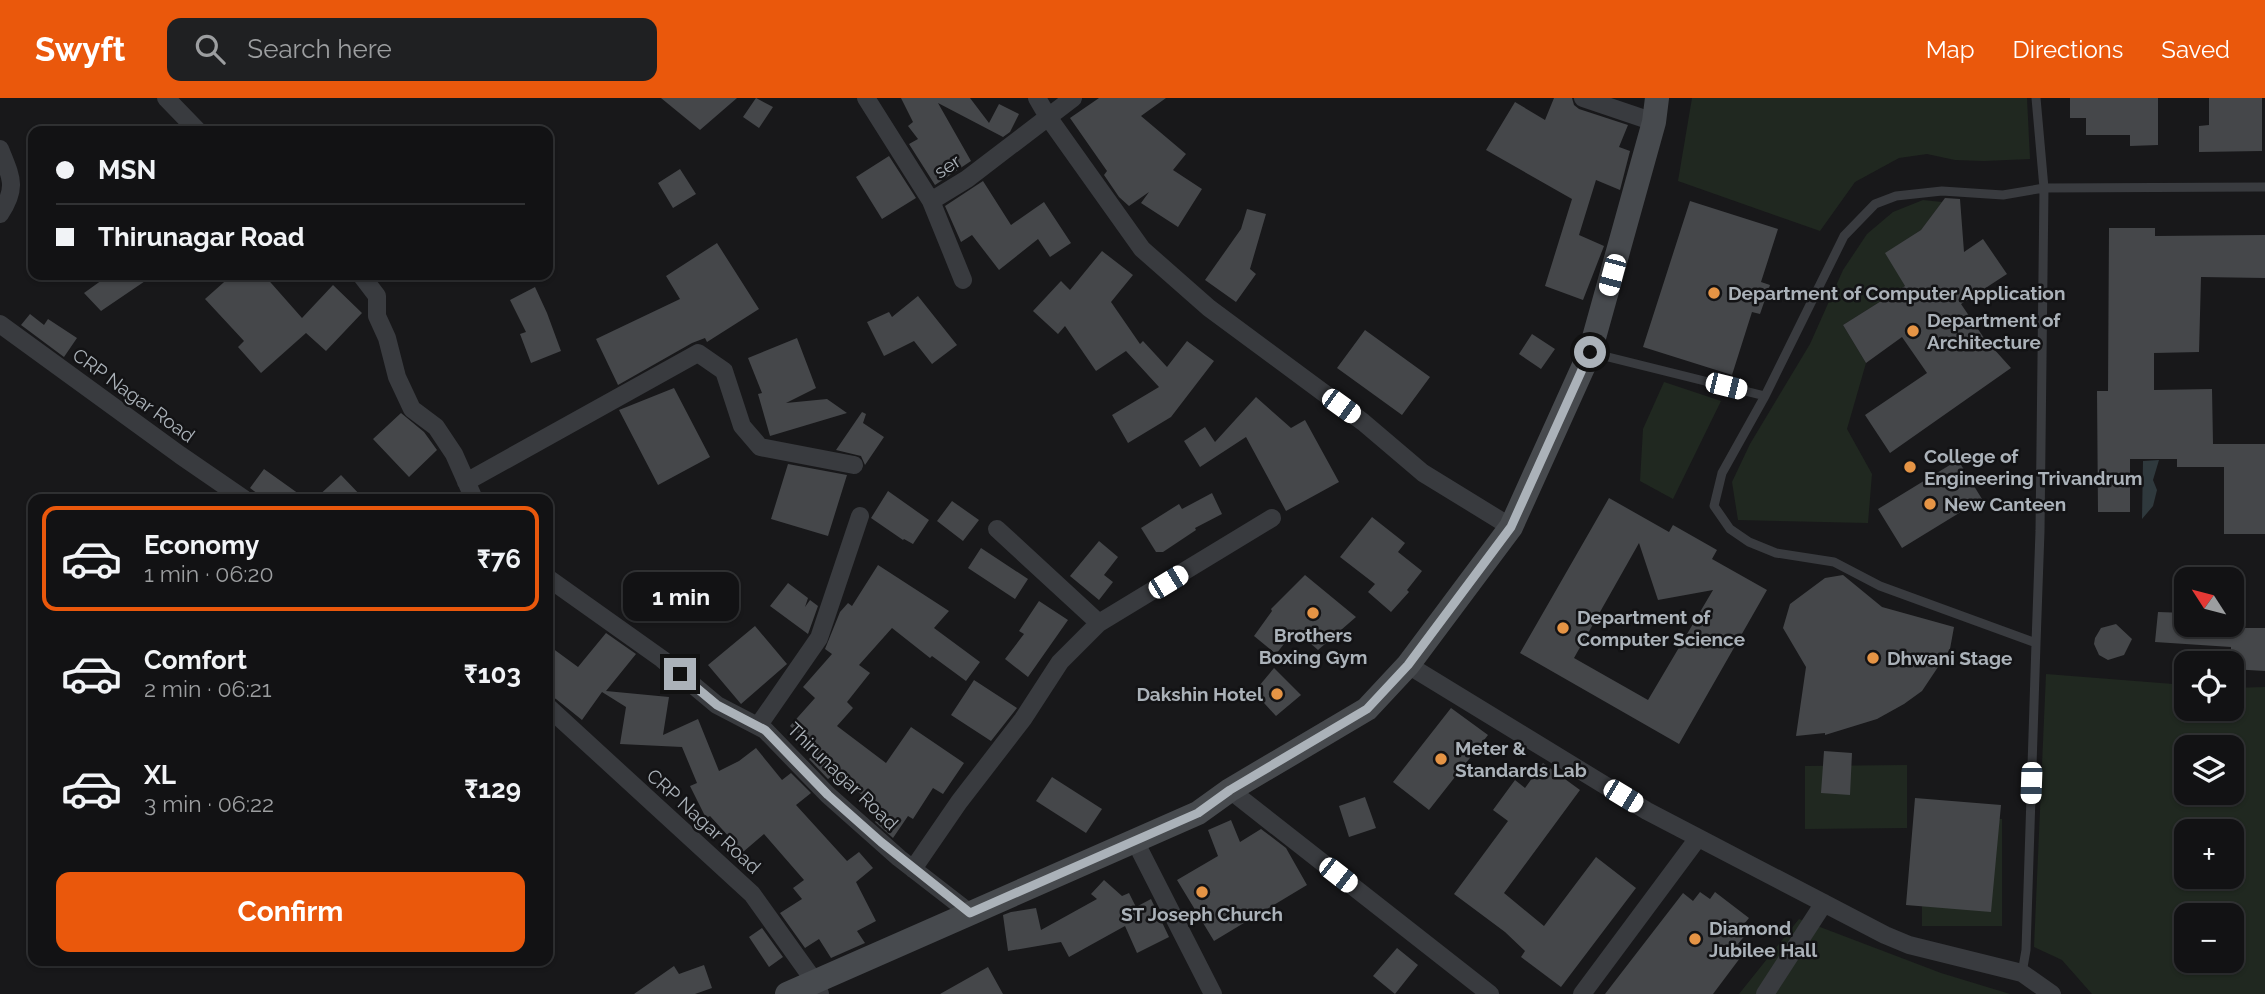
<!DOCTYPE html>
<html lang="en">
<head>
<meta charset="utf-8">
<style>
	:root { --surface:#121214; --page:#1f2022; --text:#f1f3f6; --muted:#9c9ea0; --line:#313234; --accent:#ea580c }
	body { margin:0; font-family:Raleway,sans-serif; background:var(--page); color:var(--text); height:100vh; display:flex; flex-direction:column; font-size:26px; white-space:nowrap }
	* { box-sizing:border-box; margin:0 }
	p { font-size:23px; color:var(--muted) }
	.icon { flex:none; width:38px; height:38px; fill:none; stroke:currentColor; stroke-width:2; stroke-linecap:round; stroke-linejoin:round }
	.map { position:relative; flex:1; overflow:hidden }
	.sheet { position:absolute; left:28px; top:396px; width:525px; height:472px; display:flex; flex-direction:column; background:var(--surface); border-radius:14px; box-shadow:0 2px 5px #0004,0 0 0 2px var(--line) }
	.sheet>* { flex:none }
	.banner { position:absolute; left:28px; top:28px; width:525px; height:154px; border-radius:14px; box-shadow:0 2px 5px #0004,0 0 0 2px var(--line); display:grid; align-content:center; height:154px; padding:0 28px; background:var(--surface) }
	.needle { width:46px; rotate:306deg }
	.controls { position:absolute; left:2174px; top:469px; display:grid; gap:14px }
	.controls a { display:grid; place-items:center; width:70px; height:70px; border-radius:14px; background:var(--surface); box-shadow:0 2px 5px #0004,0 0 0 2px var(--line); font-size:35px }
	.end { position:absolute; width:32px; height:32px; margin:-16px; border:9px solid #abb2b9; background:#111; box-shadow:0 0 0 4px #111 }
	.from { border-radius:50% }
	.bubble { position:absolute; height:49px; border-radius:14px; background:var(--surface); box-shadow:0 2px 5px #0004,0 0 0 2px var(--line); font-size:23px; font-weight:700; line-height:49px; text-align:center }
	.car { position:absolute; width:21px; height:42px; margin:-21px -10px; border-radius:9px; box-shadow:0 0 5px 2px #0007; background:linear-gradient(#fff 24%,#345 0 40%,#fff 0 76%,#345 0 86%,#fff 0) }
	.banner b { display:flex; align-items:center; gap:24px; height:66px; font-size:26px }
	.banner b+b { border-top:2px solid var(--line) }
	.banner i { width:18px; height:18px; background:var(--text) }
	ul { padding:12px 0 0; list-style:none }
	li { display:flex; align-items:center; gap:21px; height:105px; margin:0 14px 10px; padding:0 14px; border:4px solid transparent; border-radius:14px }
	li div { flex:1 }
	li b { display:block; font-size:26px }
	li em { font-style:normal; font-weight:700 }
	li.on { border-color:var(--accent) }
	li>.icon { width:63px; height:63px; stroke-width:1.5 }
	.cta { display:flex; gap:14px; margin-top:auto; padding:14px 28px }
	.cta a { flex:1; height:80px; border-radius:14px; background:var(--accent); color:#fff; font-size:28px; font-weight:700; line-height:80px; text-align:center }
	header { display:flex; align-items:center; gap:42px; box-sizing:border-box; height:98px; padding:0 35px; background:var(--accent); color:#fff }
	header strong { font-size:33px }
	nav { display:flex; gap:38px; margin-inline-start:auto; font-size:24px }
	.search { width:490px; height:63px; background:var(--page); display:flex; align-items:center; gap:18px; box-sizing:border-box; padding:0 24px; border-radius:14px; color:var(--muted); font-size:26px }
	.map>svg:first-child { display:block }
	.green { fill:#202820; fill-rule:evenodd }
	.water { fill:#2f393d }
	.building { fill:#45474a; fill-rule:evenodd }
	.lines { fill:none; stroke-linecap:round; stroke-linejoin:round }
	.service { stroke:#393b3f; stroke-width:9 }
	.minor { stroke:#393b3f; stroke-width:18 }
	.secondary { stroke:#474a4e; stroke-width:24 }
	.route { stroke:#abb2b9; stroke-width:9 }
	.poi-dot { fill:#e59445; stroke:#131315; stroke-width:2.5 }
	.labels { text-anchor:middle; stroke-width:5; stroke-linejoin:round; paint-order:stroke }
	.street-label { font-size:19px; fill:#abb2b9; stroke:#131315 }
	.poi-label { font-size:19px; font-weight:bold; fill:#abb2b9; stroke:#131315; text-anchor:start }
</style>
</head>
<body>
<header>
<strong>Swyft</strong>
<div class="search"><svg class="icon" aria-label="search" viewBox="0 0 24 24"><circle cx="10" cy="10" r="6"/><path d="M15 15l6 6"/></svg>Search here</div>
<nav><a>Map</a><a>Directions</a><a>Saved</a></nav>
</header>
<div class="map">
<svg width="2265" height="896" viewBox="0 0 2265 896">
	<rect width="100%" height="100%" fill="#18181a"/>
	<path class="green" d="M 1692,0 L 2027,0 L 2030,61 L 1984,63 L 1955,62 L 1927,56 L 1899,60 L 1855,84 L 1820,133 L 1678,83 Z
		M 1923,102 L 1942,104 L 1921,132 L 1886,155 L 1905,188 L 1843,227 L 1866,265 L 1847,331 L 1872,376 L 1868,425 L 1738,422 L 1732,384 L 1750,346 L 1810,246 L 1843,172 L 1867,136 L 1893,114 Z
		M 1664,284 L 1721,303 L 1673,401 L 1640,383 L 1643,331 Z
		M 2046,576 L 2186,587 L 2186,611 L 2231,611 L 2231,590 L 2265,589 L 2265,896 L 2092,896 L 2062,862 L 2034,849 ZM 2231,649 L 2231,695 L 2186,695 L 2186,649 ZM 2231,733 L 2231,779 L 2186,779 L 2186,733 ZM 2231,817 L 2231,863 L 2186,863 L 2186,817 Z
		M 1907,667 L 1907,730 L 1805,731 L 1805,668 Z
		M 1922,721 L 2002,721 L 2002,828 L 1922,828 Z
		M 1799,821 L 1941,875 L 2010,896 L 1739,896 Z"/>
	<path class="water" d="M 2159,362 L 2153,382 L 2157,392 L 2153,408 L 2142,421 L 2143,363 Z"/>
	<path class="building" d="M 661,0 L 737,0 L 700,32 Z
		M 756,0 L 773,9 L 759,30 L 743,19 Z
		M 901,0 L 970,0 L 989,25 L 999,6 L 1019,16 L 1010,34 L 1003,39 L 938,5 L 971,63 L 935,87 L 909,46 L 918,41 L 908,28 L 913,24 Z
		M 1099,0 L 1166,0 L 1141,18 L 1186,56 L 1173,72 L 1202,91 L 1178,129 L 1141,105 L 1149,94 L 1129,108 L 1119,99 L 1104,77 L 1107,73 L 1070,20 Z
		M 1554,0 L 1572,0 L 1574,7 L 1579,11 L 1628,27 L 1619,49 L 1630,53 L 1620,92 L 1596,82 L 1579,137 L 1604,148 L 1583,202 L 1545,188 L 1572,101 L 1486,52 L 1515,4 L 1545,22 Z
		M 2070,0 L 2158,0 L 2158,47 L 2130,48 L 2130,37 L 2086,37 L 2086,20 L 2070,20 Z
		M 2209,0 L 2262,0 L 2262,53 L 2199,54 L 2199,28 L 2209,27 Z
		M 889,58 L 916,100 L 882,121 L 856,79 Z
		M 680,71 L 696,96 L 673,110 L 658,85 Z
		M 983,83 L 1011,127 L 1044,104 L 1071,145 L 1050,159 L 1038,141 L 999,172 L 972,137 L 961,144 L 945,108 Z
		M 1945,100 L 1960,101 L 1964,154 L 1983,141 L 2007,176 L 1961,206 L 1984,240 L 2011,270 L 1890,355 L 1865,317 L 1927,275 L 1902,239 L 1866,265 L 1843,227 L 1905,188 L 1885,155 L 1921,132 Z
		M 1690,103 L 1778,131 L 1761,184 L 1770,187 L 1760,216 L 1752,214 L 1732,277 L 1643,249 Z
		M 1247,111 L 1266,116 L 1250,171 L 1256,176 L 1236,204 L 1205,182 L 1241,131 Z
		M 2109,130 L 2155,130 L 2155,138 L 2265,137 L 2265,180 L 2201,179 L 2199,254 L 2154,255 L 2154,292 L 2212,291 L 2213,346 L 2265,346 L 2265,436 L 2224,436 L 2224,369 L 2177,369 L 2177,361 L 2130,361 L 2130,414 L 2098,414 L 2097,293 L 2108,293 Z
		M 717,145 L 759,211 L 707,244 L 705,240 L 692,245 L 618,287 L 596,241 L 680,201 L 666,178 Z
		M 1102,153 L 1133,177 L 1111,204 L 1140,246 L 1143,243 L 1167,269 L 1187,243 L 1214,263 L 1171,319 L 1128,345 L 1112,317 L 1159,289 L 1126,253 L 1096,273 L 1065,228 L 1058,236 L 1033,213 L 1061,183 L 1070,192 Z
		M 109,177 L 154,177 L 101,213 L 84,195 Z
		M 232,177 L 264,177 L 302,220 L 333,187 L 362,215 L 326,253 L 306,235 L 261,275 L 238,249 L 244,243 L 205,201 Z
		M 535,189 L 547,215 L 561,253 L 531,265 L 520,236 L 526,234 L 510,202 Z
		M 918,198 L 957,247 L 932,266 L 914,243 L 884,258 L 867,224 L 889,214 L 892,219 Z
		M 30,216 L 44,227 L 48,221 L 77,240 L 64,259 L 21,227 Z
		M 1365,232 L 1430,279 L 1402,317 L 1337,270 Z
		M 1532,236 L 1555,251 L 1541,271 L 1519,256 Z
		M 797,240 L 816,290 L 786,305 L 827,301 L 847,315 L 770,338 L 758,296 L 762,295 L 748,260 Z
		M 674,290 L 710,359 L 658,387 L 619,312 Z
		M 1256,299 L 1291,330 L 1305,322 L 1339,384 L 1286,413 L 1246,339 L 1200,369 L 1184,343 L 1205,329 L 1215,344 Z
		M 862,314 L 866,316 L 863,325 L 884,339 L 865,367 L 861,358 L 836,352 Z
		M 401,315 L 424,334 L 437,352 L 409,379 L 373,341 Z
		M 1958,362 L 1982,401 L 1902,450 L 1878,411 Z
		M 788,366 L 847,377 L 828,438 L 771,421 Z
		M 264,371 L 306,401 L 265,401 L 250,390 Z
		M 341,377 L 364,401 L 315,401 Z
		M 888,393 L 929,422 L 913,446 L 904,441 L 903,442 L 871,420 Z
		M 1212,395 L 1222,416 L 1195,430 L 1196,432 L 1163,454 L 1156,454 L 1141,430 L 1179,406 L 1182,411 Z
		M 1609,400 L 1669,434 L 1673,427 L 1717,452 L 1712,461 L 1767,492 L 1679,646 L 1520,555 ZM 1639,445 L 1658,502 L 1713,492 L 1648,602 L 1574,560 Z
		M 952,403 L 979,422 L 963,443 L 937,423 Z
		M 1372,419 L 1405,445 L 1398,454 L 1422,473 L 1407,492 L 1409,494 L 1391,514 L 1368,494 L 1375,486 L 1340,459 Z
		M 1099,443 L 1118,459 L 1104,477 L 1113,484 L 1099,502 L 1070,478 Z
		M 981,450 L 1028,481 L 1015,501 L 968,470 Z
		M 878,467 L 949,513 L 934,530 L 980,564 L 966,583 L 932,558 L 930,560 L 892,530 L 859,567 L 870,575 L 847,604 L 853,610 L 837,628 L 886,665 L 911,629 L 964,665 L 943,696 L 933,690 L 913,721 L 908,718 L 893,740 L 875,724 L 882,714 L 836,675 L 828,681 L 809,661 L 818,653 L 790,628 L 815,600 L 803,589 L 832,556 L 825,551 L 840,514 L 848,505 L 852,508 Z
		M 1305,477 L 1356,519 L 1318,552 L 1295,532 L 1276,556 L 1254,538 L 1272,513 L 1271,511 Z
		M 1843,477 L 1882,509 L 1954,529 L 1950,551 L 1922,593 L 1904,606 L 1877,621 L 1825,637 L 1825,635 L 1796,638 L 1806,569 L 1783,530 L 1790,506 L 1825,480 Z
		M 788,485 L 808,500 L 805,509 L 810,502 L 818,508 L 808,536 L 770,508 Z
		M 1039,503 L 1068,522 L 1028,579 L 1005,561 L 1024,536 L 1019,533 Z
		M 2158,514 L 2186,515 L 2186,527 L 2228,527 L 2228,530 L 2265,530 L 2265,573 L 2231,571 L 2231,549 L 2155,544 Z
		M 2116,526 L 2132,541 L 2124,557 L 2108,562 L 2099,557 L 2094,546 L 2095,540 L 2101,530 Z
		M 755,528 L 787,566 L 741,606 L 708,567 Z
		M 606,535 L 636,556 L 606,593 L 669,599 L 663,637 L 698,621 L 719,673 L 739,663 L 756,650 L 782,682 L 791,675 L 811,695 L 796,707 L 847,763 L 859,754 L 873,770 L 856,784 L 876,823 L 857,833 L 865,845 L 831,860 L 819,841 L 805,850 L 780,815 L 802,801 L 793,790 L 804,782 L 764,736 L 743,754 L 710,718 L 706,720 L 690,688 L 697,685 L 682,649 L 620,646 L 626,609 L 602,594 L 582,622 L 556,601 L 548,597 L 548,547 L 578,569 Z
		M 1274,570 L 1301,597 L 1276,618 L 1254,594 Z
		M 974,582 L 1017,610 L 991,643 L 951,617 Z
		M 1451,610 L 1488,637 L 1429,712 L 1393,684 Z
		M 1824,653 L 1852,655 L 1850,697 L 1821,695 Z
		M 1543,665 L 1580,692 L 1504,795 L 1544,828 L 1596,759 L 1636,790 L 1561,889 L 1521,859 L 1525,853 L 1505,834 L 1454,796 L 1508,723 L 1493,712 L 1515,682 L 1525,690 Z
		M 1052,679 L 1102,711 L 1086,735 L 1036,703 Z
		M 1365,699 L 1376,730 L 1349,739 L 1339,708 Z
		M 1915,700 L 2001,707 L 1991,814 L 1906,807 Z
		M 1231,722 L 1240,744 L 1261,731 L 1286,750 L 1307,787 L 1214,843 L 1177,782 L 1218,758 L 1208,732 Z
		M 1104,782 L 1122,798 L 1129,795 L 1136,809 L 1151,801 L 1169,839 L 1137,855 L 1125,828 L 1069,859 L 1061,844 L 1008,853 L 1003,817 L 1011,814 L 1036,810 L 1041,832 L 1097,801 L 1091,796 Z
		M 1700,794 L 1710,801 L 1715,794 L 1749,820 L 1740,831 L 1746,836 L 1738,846 L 1746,852 L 1713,896 L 1605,896 L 1683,795 L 1693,803 Z
		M 762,830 L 783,859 L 769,869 L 749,839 Z
		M 1397,850 L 1418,867 L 1395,896 L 1373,878 Z
		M 704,867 L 712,890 L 695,896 L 634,896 L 674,868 L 679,876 Z
		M 988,869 L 1003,896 L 940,896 Z"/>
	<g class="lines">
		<path class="service" d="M 2036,0 L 2044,90 L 2040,433 L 2036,545 L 1880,488 L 1834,464 L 1776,455 L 1749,444 L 1730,431 L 1714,408 L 1722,375 L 1765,298 L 1844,138 L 1875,106 L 1896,98 L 1942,93 L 2003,97 L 2044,90 L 2265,89
			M 1592,255 L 1765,298
			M 2022,875 L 2026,852 L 2036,545"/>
		<path class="minor" d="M 166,0 L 198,33
			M 866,0 L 931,103 L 967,81 L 1073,0
			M 1037,0 L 1048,19 L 1142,151 L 1209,210 L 1363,324 L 1423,375 L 1511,429
			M 1583,0 L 1654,24
			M 0,51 C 11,79 18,89 0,116
			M 931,103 L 963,182
			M 361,177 L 377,198 L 377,218 L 387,240 L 397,279 L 412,311 L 436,329 L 454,356 L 474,401
			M 0,226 L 180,357 L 244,401
			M 466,384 L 698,255 L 724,273 L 742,328 L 760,349 L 854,367
			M 997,431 L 1099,525
			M 548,480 L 662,561 L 717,607 L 765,632 L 828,697 L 899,760 L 970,815
			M 1408,567 L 1647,713 L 1885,837 L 1909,847 L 2022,875 L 2052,896
			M 548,609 L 752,796 L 815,884 L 820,896
			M 758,628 L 819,540 L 860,418
			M 1230,692 L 1490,896
			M 1135,743 L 1213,896
			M 913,771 L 959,704 L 1023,621 L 1060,564 L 1099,525 L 1272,420
			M 1582,896 L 1698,740
			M 1765,896 L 1824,805"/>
		<path class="secondary" d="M 787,896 L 1198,715 L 1230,692 L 1367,611 L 1408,567 L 1511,429 L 1590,254 L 1654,24 L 1657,0"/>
	</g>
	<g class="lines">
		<path class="route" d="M 680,576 L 717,607 L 765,632 L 828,697 L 881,744 L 970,815 L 1198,715 L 1230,692 L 1367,611 L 1408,567 L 1511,429 L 1590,254"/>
	</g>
	<g class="poi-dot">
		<circle cx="1714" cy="195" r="7"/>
		<circle cx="1913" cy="233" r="7"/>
		<circle cx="1910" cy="369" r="7"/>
		<circle cx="1930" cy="406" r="7"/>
		<circle cx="1313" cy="515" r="7"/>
		<circle cx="1563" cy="530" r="7"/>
		<circle cx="1873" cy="560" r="7"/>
		<circle cx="1277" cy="596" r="7"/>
		<circle cx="1441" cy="661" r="7"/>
		<circle cx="1202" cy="794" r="7"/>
		<circle cx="1695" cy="841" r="7"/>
	</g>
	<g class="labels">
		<g class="street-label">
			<text transform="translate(947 68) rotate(-33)" y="7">ser</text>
			<text transform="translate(134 297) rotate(36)" y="7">CRP Nagar Road</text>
			<text transform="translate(843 678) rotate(44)" y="7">Thirunagar Road</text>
			<text transform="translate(704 723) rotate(42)" y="7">CRP Nagar Road</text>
		</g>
		<g class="poi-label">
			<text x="1728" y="202">Department of Computer Application</text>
			<text x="1927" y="229">Department of<tspan x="1927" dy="22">Architecture</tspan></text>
			<text x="1924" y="365">College of<tspan x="1924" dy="22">Engineering Trivandrum</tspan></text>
			<text x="1944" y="413">New Canteen</text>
			<text x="1577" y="526">Department of<tspan x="1577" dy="22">Computer Science</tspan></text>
			<text x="1313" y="544" text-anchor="middle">Brothers<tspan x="1313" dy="22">Boxing Gym</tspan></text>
			<text x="1887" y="567">Dhwani Stage</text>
			<text x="1263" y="603" text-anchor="end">Dakshin Hotel</text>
			<text x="1455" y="657">Meter &amp;<tspan x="1455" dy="22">Standards Lab</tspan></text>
			<text x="1202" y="823" text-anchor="middle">ST Joseph Church</text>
			<text x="1709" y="837">Diamond<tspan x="1709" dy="22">Jubilee Hall</tspan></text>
		</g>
	</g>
</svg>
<div class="controls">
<a><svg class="needle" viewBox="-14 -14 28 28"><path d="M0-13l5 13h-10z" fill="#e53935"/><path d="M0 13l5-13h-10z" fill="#9c9ea0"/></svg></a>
<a><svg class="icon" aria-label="locate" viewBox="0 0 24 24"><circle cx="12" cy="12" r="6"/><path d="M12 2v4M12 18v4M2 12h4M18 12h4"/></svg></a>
<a><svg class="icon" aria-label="layers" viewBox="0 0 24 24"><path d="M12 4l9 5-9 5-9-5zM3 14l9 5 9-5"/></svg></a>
<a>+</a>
<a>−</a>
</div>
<i class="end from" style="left:1590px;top:254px"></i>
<i class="end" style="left:680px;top:576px"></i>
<div class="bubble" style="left:623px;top:474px;width:116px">1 min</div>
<i class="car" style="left:1612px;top:177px;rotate:195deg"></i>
<i class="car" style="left:1726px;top:288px;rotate:104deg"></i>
<i class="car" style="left:1341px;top:308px;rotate:126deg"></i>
<i class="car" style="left:1168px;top:484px;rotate:59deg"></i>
<i class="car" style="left:2031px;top:685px;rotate:182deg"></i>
<i class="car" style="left:1623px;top:698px;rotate:121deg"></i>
<i class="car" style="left:1338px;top:777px;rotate:128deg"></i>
<div class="banner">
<b><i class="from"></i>MSN</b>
<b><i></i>Thirunagar Road</b>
</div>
<section class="sheet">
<ul>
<li class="on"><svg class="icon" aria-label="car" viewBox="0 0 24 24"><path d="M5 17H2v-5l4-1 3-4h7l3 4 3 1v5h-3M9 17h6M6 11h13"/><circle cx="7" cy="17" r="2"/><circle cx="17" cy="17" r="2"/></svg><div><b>Economy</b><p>1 min · 06:20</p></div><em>₹76</em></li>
<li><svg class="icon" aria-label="car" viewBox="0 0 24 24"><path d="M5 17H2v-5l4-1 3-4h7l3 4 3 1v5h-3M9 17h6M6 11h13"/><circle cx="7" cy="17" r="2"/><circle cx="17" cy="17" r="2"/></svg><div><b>Comfort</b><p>2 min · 06:21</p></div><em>₹103</em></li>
<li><svg class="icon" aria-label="car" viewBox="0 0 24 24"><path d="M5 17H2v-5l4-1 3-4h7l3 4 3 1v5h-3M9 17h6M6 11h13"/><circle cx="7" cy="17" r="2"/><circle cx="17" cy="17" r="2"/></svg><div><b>XL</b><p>3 min · 06:22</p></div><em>₹129</em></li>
</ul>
<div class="cta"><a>Confirm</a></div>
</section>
</div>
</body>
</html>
